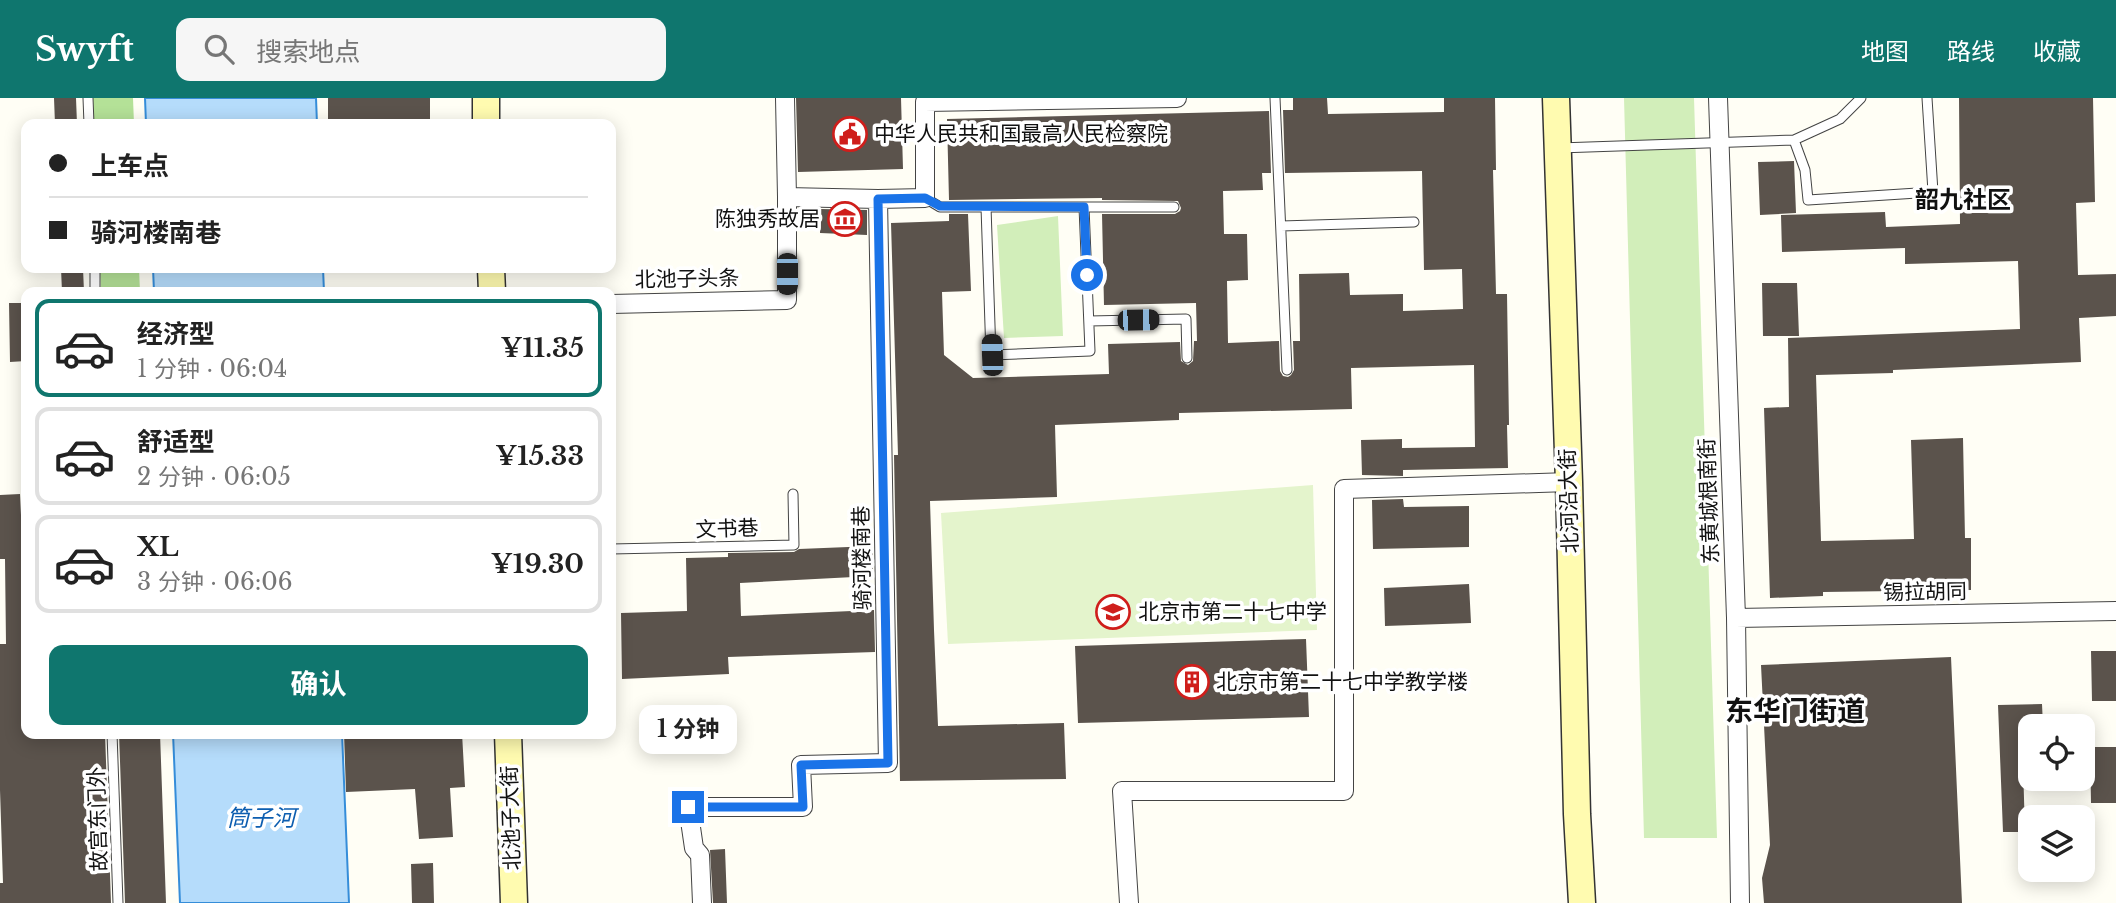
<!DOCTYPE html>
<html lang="zh">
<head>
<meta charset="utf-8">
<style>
	:root { --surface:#fff; --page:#f6f6f6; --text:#222; --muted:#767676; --line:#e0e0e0; --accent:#0f766e }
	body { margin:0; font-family:"Libre Baskerville","Noto Sans SC",serif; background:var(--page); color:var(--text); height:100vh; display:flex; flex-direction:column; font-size:26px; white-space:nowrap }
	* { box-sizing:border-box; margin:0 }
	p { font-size:23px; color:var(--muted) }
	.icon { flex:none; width:38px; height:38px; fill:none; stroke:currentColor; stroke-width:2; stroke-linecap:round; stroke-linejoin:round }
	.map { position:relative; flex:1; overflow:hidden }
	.panel { position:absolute; left:21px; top:189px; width:595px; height:452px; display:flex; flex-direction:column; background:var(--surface); border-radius:14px; box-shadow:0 4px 18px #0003 }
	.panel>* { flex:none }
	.hud { position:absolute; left:21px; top:21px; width:595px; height:154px; border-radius:14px; box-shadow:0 4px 18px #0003; display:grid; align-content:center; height:154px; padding:0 28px; background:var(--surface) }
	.tools { position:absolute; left:2018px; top:616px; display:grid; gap:14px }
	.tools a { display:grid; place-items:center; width:77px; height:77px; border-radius:14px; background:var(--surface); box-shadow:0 4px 18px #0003; font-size:35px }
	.end { position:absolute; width:32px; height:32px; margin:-16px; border:9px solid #1a73e8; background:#fff; box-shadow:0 0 0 4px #fff }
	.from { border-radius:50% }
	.bubble { position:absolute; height:49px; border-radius:14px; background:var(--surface); box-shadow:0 4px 18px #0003; font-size:23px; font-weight:700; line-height:49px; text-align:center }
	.car { position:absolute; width:21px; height:42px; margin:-21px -10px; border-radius:9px; box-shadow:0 0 5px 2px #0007; background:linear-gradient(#222 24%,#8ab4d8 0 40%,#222 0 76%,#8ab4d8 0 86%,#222 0) }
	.hud b { display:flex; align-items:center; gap:24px; height:66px; font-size:26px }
	.hud b+b { border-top:2px solid var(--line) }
	.hud i { width:18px; height:18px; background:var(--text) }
	ul { padding:12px 0 0; list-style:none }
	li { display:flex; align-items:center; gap:21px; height:98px; margin:0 14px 10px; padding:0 14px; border:4px solid var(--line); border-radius:14px }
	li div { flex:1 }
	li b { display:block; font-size:26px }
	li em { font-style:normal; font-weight:700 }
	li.current { border-color:var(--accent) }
	li>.icon { width:63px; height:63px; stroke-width:1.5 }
	.cta { display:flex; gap:14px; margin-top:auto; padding:14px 28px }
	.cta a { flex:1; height:80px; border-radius:14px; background:var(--accent); color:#fff; font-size:28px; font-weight:700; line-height:80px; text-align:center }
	header { display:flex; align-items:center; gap:42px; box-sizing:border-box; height:98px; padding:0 35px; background:var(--accent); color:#fff }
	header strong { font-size:33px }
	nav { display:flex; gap:38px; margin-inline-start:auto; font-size:24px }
	.search { width:490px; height:63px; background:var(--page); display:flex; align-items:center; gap:18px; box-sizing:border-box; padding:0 24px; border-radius:14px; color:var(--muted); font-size:26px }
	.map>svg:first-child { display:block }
	.green { fill:#d2eeba }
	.forest { fill:#b4e197 }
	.pitch { fill:#e4f4cc }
	.water { fill:#b5dcfb; stroke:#358dd9; stroke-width:2 }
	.building { fill:#5b534c }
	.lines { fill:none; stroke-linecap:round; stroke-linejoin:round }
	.lane-casing { stroke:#444; stroke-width:11 }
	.street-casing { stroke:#444; stroke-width:20 }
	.secondary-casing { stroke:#333; stroke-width:29 }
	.lane { stroke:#fff; stroke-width:9 }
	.street { stroke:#fff; stroke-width:18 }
	.secondary { stroke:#fffbb0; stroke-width:26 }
	.route { stroke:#1a73e8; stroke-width:9 }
	.labels { text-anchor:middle; stroke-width:7; stroke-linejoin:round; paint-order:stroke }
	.poi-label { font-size:21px; fill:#111; stroke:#fff; text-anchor:start }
	.street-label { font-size:21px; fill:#111; stroke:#fff }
	.water-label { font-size:23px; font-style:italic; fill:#0d5eb0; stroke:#fff }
	.quarter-label { font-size:24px; font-weight:bold; fill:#111; stroke:#fff }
	.district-label { font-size:28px; font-weight:bold; fill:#111; stroke:#fff }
</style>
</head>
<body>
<header>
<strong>Swyft</strong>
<div class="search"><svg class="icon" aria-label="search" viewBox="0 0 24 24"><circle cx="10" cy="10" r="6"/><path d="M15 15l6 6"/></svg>搜索地点</div>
<nav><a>地图</a><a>路线</a><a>收藏</a></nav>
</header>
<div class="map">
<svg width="2116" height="805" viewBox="0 0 2116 805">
	<rect width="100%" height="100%" fill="#fffef5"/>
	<path class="green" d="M 1624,0 L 1694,0 L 1717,740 L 1644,740 Z
		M 1058,118 L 1063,238 L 1004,240 L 997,127 Z"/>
	<path class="forest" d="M 93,0 L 133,0 L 134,26 L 94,26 Z
		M 100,170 L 139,170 L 140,194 L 101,194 Z"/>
	<path class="pitch" d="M 1313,387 L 1317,532 L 948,546 L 941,415 Z"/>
	<path class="water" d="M 145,0 L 316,0 L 317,26 L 146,26 Z
		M 153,170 L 323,170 L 324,194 L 154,194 Z
		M 173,635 L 342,635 L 349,805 L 180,805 Z"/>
	<path class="building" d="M 54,0 L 76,0 L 77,26 L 55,26 Z
		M 328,0 L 430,0 L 430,24 L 328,26 Z
		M 796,0 L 901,0 L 903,71 L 798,74 Z
		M 1293,0 L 1327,0 L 1328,16 L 1444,14 L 1444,0 L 1495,0 L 1496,72 L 1493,72 L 1496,196 L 1507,196 L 1509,327 L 1507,327 L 1508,370 L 1403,372 L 1403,378 L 1362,377 L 1361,342 L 1402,341 L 1402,350 L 1475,349 L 1474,267 L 1351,270 L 1352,311 L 1179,315 L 1179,322 L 1055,327 L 1057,399 L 930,403 L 934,532 L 938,628 L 1064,625 L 1066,681 L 900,683 L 894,357 L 898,357 L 891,125 L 949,123 L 949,116 L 968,116 L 971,193 L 942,194 L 944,257 L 973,280 L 1109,276 L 1108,246 L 1180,244 L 1181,263 L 1188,267 L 1193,263 L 1194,243 L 1197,243 L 1196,205 L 1104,207 L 1102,116 L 1175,116 L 1180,113 L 1181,110 L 1178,103 L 1102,102 L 1102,100 L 949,102 L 947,21 L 1269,13 L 1271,75 L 1262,75 L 1263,92 L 1223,93 L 1224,136 L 1247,136 L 1248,182 L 1227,183 L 1228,245 L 1279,243 L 1280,273 L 1283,278 L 1288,279 L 1291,277 L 1294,272 L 1293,243 L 1300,243 L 1299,176 L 1349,175 L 1350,197 L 1403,196 L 1403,213 L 1463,211 L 1462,171 L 1424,172 L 1422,73 L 1285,75 L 1283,12 L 1293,12 Z
		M 1959,0 L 2093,0 L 2095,104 L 2076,105 L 2078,177 L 2116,176 L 2116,218 L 2079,220 L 2081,264 L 1893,272 L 1893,275 L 1816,277 L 1821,443 L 1914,441 L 1911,342 L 1963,340 L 1965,440 L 1971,440 L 1971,492 L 1823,494 L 1823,498 L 1770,500 L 1764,310 L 1789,309 L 1788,240 L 2020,231 L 2018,163 L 1905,166 L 1905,150 L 1782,154 L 1781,117 L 1885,114 L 1886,129 L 1960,126 Z
		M 1794,63 L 1796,115 L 1760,117 L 1758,64 Z
		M 821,111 L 867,112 L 867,137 L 820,135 Z
		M 61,170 L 83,170 L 84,194 L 62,194 Z
		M 1762,185 L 1797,185 L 1799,238 L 1763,238 Z
		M 9,205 L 26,205 L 26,263 L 10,264 Z
		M 20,396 L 22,438 L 26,438 L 26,635 L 105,635 L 111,805 L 0,805 L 0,785 L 3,785 L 0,692 L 0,546 L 6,546 L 5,461 L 0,461 L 0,397 Z
		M 1403,401 L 1404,409 L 1469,408 L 1469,449 L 1373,451 L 1372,402 Z
		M 873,448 L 873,478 L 740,485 L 741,518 L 874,512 L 875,554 L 728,559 L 729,576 L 622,581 L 621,515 L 687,513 L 686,460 L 728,459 L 728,455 L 794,454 L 799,451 Z
		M 1469,486 L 1471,525 L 1385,528 L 1384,490 Z
		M 1306,541 L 1309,619 L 1078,625 L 1075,548 Z
		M 2091,553 L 2116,553 L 2116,603 L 2092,603 Z
		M 1951,559 L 1962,805 L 1764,805 L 1762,780 L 1770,747 L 1761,567 Z
		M 2042,606 L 2043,628 L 2030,628 L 2030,666 L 2023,667 L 2025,734 L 2003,734 L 1998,607 Z
		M 119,635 L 160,635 L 166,805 L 125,805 Z
		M 344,635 L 462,635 L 465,689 L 450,690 L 453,739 L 419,741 L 415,691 L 346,694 Z
		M 2090,649 L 2116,649 L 2116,705 L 2091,705 Z
		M 725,751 L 727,805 L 713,805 L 710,752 Z
		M 433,765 L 434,805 L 412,805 L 411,766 Z"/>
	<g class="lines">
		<g class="lane-casing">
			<path id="lane" d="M 88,0 L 89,26
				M 1275,0 L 1287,272
				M 1794,42 L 1805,72 L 1808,102 L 1933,94 L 1927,0
				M 1559,50 L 1794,42 L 1840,21 L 1861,0
				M 925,100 L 940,109 L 1174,109
				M 986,109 L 991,257 L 1090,253 L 1084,109
				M 1281,128 L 1414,124
				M 95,170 L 95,194
				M 1089,223 L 1186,221 L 1187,260
				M 611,451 L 794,447 L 793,396
				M 112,635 L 118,805"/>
		</g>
		<g class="street-casing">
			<path id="street" d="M 1718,0 L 1736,520 L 1740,805
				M 878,101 L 925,100 L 925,4 L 1177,0
				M 611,206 L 787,202 L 787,99
				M 1736,520 L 2116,513
				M 702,805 L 700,757 L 694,750 L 688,709 L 803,709 L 801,667 L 888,665 L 878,101 L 787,99 L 785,0
				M 1129,805 L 1122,693 L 1344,693 L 1344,391 L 1569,384"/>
		</g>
		<g class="secondary-casing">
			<path id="secondary" d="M 486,0 L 486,26
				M 1556,0 L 1569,384 L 1577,716 L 1582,805
				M 491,170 L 492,194
				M 508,635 L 514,805"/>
		</g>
		<use href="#lane" class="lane"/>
		<use href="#street" class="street"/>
		<use href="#secondary" class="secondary"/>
	</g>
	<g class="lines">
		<path class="route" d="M 688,709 L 803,709 L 801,667 L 888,665 L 878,101 L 925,100 L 940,108 L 1084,109 L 1087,177"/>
	</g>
	<defs>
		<g id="civic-ring" transform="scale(1.75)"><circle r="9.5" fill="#fff" stroke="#cf1e1b" stroke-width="1.5"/><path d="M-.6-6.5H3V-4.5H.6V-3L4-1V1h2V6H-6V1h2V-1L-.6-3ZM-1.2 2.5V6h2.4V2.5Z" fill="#cf1e1b"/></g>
		<g id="museum-ring" transform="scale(1.75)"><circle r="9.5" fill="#fff" stroke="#cf1e1b" stroke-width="1.5"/><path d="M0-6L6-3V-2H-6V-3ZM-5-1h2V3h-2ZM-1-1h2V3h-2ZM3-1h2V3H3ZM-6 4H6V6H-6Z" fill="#cf1e1b"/></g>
		<g id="school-ring" transform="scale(1.75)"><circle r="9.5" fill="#fff" stroke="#cf1e1b" stroke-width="1.5"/><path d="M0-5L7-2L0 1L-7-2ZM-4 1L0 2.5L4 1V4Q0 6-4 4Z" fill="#cf1e1b"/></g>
		<g id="building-ring" transform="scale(1.75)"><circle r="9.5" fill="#fff" stroke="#cf1e1b" stroke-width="1.5"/><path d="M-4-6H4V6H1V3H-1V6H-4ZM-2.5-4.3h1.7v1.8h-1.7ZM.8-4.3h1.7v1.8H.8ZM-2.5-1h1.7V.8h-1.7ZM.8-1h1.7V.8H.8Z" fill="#cf1e1b"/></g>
	</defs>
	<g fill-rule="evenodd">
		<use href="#civic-ring" x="850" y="36"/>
		<use href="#museum-ring" x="845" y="121"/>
		<use href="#school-ring" x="1113" y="514"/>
		<use href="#building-ring" x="1192" y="584"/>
	</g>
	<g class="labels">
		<g class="poi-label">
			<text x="874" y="43">中华人民共和国最高人民检察院</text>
			<text x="820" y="128" text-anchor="end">陈独秀故居</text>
			<text x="1138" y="521">北京市第二十七中学</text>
			<text x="1216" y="591">北京市第二十七中学教学楼</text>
		</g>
		<g class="street-label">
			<text transform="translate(687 181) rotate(-1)" y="7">北池子头条</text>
			<text transform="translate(1569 403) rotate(-92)" y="7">北河沿大街</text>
			<text transform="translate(1709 403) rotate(-92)" y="7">东黄城根南街</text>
			<text transform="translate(727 431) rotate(-2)" y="7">文书巷</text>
			<text transform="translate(862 460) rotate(-91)" y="7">骑河楼南巷</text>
			<text transform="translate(1925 494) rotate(-1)" y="7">锡拉胡同</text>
			<text transform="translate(511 720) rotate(-92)" y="7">北池子大街</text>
			<text transform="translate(98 721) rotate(-92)" y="7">故宫东门外</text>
		</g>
		<g class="water-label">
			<text x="261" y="728">筒子河</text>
		</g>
		<g class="quarter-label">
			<text x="1963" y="110">韶九社区</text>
		</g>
		<g class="district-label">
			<text x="1795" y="623">东华门街道</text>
		</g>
	</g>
</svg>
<div class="tools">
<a><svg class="icon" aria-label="locate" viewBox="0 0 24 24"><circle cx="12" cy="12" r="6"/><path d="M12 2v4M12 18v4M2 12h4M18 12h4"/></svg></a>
<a><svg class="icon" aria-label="layers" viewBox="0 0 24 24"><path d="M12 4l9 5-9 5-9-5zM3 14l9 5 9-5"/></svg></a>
</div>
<i class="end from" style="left:1087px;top:177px"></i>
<i class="end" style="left:688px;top:709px"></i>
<div class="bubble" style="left:639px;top:607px;width:98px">1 分钟</div>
<i class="car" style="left:787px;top:176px;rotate:180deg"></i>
<i class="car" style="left:1138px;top:222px;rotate:89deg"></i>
<i class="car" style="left:992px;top:257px;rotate:358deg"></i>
<div class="hud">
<b><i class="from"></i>上车点</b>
<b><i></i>骑河楼南巷</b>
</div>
<section class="panel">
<ul>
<li class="current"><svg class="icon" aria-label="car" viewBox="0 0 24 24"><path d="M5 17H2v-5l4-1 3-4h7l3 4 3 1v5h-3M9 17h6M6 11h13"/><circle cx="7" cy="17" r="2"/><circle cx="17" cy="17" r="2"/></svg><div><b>经济型</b><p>1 分钟 · 06:04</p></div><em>¥11.35</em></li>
<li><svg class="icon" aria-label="car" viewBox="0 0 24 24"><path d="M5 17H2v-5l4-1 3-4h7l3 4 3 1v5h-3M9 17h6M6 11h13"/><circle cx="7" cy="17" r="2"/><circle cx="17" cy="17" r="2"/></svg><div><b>舒适型</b><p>2 分钟 · 06:05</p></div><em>¥15.33</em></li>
<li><svg class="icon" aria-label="car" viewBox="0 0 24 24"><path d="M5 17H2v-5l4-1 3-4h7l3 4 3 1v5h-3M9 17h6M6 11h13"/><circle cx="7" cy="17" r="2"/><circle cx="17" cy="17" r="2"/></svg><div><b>XL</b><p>3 分钟 · 06:06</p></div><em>¥19.30</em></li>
</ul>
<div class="cta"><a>确认</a></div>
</section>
</div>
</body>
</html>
